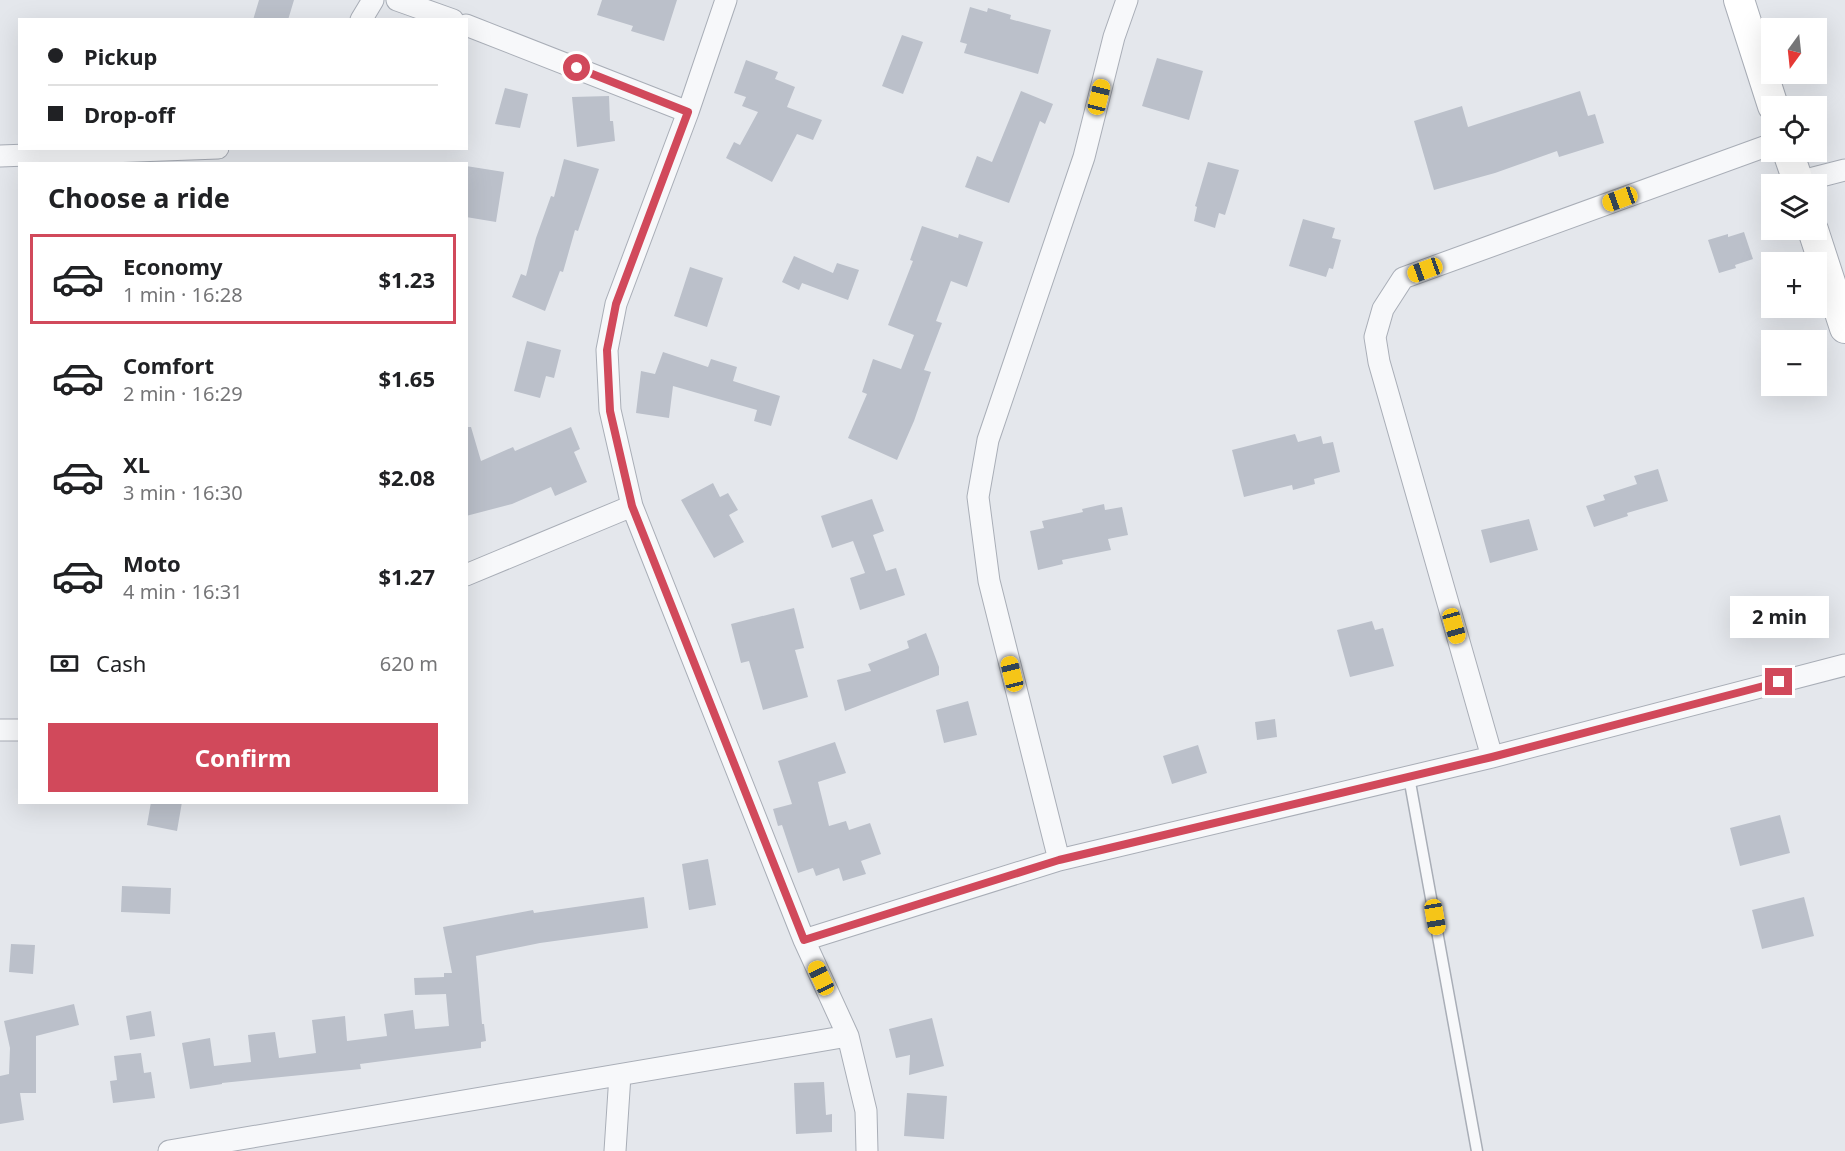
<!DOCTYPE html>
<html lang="en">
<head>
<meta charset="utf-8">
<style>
	:root { --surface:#fff; --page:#f2f2f2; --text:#202124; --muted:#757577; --line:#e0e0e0; --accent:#d1495b }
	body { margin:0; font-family:"Noto Sans",sans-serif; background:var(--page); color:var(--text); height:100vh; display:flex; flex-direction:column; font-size:22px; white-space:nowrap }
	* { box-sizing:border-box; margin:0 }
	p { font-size:20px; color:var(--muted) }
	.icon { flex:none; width:33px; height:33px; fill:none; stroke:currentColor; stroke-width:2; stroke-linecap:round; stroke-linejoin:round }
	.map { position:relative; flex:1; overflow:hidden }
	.panel { position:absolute; left:18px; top:162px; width:450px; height:642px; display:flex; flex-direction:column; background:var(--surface); border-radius:0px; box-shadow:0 6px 24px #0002 }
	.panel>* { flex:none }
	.top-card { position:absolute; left:18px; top:18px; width:450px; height:132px; border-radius:0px; box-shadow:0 6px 24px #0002; display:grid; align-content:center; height:132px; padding:0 30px; background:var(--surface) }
	.needle { width:39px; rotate:195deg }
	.buttons { position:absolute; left:1761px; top:18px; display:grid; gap:12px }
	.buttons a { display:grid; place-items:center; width:66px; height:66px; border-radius:0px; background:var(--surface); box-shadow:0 6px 24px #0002; font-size:30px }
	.end { position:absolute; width:27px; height:27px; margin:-14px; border:8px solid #d1495b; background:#fff; box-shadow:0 0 0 3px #fff }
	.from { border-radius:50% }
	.bubble { position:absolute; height:42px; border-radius:0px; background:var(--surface); box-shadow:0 6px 24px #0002; font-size:20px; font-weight:700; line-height:42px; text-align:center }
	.car { position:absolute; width:18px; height:36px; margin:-18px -9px; border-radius:8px; box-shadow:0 0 4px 2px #0007; background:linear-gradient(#f5c518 24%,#345 0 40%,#f5c518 0 76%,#345 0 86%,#f5c518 0) }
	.top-card b { display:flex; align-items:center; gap:21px; height:57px; font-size:22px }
	.top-card b+b { border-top:2px solid var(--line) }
	.top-card i { width:15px; height:15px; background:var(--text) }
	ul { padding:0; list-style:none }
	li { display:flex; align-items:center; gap:18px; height:90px; margin:0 12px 9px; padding:0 18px; border:3px solid transparent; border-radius:0px }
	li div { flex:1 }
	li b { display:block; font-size:22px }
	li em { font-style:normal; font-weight:700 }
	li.current { border-color:var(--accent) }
	li>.icon { width:54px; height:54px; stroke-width:1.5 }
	h2 { padding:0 30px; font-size:27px; line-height:72px }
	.pay { display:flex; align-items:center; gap:15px; height:66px; padding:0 30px; font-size:22px }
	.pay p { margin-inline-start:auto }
	.primary-button { display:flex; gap:12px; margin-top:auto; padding:12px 30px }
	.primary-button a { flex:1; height:69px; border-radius:0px; background:var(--accent); color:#fff; font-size:24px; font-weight:700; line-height:69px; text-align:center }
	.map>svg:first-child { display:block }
	.building { fill:#bbc0ca }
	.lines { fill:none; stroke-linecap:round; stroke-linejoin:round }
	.lane-casing { stroke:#a9aeb7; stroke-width:13 }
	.street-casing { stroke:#a9aeb7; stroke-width:23 }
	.secondary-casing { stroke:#a9aeb7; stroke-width:32 }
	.lane { stroke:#f7f8fa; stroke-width:10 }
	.street { stroke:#f7f8fa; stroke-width:21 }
	.secondary { stroke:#fff; stroke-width:30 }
	.route { stroke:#d1495b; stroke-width:8 }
</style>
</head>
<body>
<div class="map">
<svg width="1845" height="1151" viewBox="0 0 1845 1151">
	<rect width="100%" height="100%" fill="#e4e7ec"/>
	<path class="building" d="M 259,0 L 294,0 L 288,20 L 253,20 Z
		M 602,0 L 677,0 L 664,41 L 631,31 L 633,26 L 597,15 Z
		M 970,7 L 987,12 L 988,8 L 1011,15 L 1010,19 L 1051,30 L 1038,74 L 964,53 L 967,44 L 960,42 Z
		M 902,35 L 923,42 L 903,94 L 882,86 Z
		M 1157,58 L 1203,71 L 1189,120 L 1142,106 Z
		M 746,60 L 778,72 L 775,79 L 795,87 L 787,107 L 822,120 L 813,140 L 797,134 L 772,182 L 726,158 L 734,142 L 740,145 L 758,112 L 742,106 L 746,97 L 734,93 Z
		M 505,88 L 528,94 L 520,128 L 495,124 Z
		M 1021,91 L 1053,104 L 1045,124 L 1040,121 L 1009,203 L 965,187 L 977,156 L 992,162 Z
		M 1580,91 L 1588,116 L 1595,114 L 1604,143 L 1559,157 L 1557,151 L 1495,173 L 1434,190 L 1414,121 L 1462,106 L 1468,127 Z
		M 609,96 L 610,121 L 613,121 L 615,141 L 577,147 L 572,97 Z
		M 564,159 L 599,169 L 578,231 L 575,230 L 563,272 L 560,271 L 545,311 L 512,297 L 521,274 L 526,276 L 536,238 L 551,196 L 554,197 Z
		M 1208,162 L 1239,170 L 1225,215 L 1219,213 L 1215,228 L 1194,221 L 1197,207 L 1195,206 Z
		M 466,166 L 504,172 L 496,222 L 466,217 Z
		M 1303,219 L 1335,228 L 1332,238 L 1341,240 L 1333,269 L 1329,268 L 1326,277 L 1289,266 Z
		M 922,226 L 958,238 L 959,234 L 983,242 L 967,287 L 951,281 L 936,321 L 942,323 L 924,370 L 931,372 L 914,421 L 897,460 L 848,438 L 867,394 L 862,392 L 873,359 L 901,369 L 914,335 L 888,325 L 913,261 L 910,260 Z
		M 1744,232 L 1753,259 L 1735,265 L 1736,268 L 1719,273 L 1708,240 L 1728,234 L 1728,237 Z
		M 794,256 L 833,273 L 837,263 L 859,270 L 848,300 L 802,283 L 799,290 L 782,282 Z
		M 690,267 L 723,278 L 707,327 L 674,316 Z
		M 527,341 L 561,350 L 554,378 L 546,376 L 540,398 L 514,391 Z
		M 663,352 L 708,367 L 711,359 L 737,367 L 733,381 L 780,396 L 771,426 L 754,421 L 757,410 L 673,386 L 669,418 L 636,413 L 641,371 L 655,374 Z
		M 466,427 L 471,427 L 481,461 L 513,447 L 515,451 L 571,427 L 580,449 L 574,452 L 587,482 L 555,496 L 551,487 L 512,504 L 466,516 Z
		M 1295,434 L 1298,442 L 1321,436 L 1323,444 L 1333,442 L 1340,472 L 1314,479 L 1315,484 L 1293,490 L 1292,485 L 1244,497 L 1232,450 Z
		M 1658,469 L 1668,501 L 1627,513 L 1628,516 L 1594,527 L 1586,506 L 1605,500 L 1603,495 L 1637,484 L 1634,476 Z
		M 713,483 L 720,497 L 728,493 L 738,510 L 729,515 L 744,542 L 714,558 L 681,500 Z
		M 872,499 L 884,531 L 873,535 L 886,571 L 896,568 L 905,595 L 860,610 L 850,578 L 865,573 L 853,541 L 832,548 L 821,516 Z
		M 1104,504 L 1105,510 L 1122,507 L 1128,535 L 1108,539 L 1111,550 L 1062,560 L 1063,564 L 1038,570 L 1030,531 L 1044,528 L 1042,521 L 1083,512 L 1082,509 Z
		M 1529,519 L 1538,550 L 1490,563 L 1481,530 Z
		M 794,608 L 804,648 L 795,650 L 808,697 L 763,710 L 749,661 L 741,663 L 731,624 Z
		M 1372,621 L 1375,630 L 1383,628 L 1394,666 L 1350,677 L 1337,630 Z
		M 926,633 L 939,667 L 939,675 L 845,711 L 837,680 L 871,671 L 868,664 L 909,648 L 907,641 Z
		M 968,701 L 977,735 L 944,743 L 936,710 Z
		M 1275,719 L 1277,737 L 1257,740 L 1255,722 Z
		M 835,742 L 846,773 L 818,782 L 829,826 L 846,821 L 849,830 L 870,823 L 881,854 L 861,861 L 866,874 L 843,881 L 839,868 L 816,876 L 813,868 L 798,873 L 782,825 L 778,826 L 773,809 L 792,804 L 778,761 Z
		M 1198,745 L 1207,773 L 1172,784 L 1163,756 Z
		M 151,802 L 182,802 L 177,831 L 147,825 Z
		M 1780,815 L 1790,853 L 1740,866 L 1730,828 Z
		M 708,859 L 716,905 L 689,910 L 682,864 Z
		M 122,886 L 171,888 L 170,914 L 121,912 Z
		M 644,897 L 648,928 L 540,943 L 476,956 L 482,1024 L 484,1024 L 486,1041 L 481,1042 L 481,1048 L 360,1064 L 361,1069 L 222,1083 L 222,1084 L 190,1089 L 182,1043 L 210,1038 L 214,1066 L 251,1062 L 248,1035 L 275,1032 L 279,1058 L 316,1053 L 312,1020 L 345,1016 L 347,1041 L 387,1036 L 384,1014 L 413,1010 L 415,1029 L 449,1026 L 446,994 L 415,995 L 414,978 L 444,977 L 444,973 L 452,973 L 443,927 L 533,910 L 534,913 Z
		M 1804,897 L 1814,936 L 1762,949 L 1752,910 Z
		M 11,944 L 35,945 L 33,974 L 9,972 Z
		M 74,1004 L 79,1025 L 36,1036 L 36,1093 L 20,1093 L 24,1120 L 0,1124 L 0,1076 L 9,1074 L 10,1048 L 4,1021 Z
		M 151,1011 L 155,1036 L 130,1040 L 126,1016 Z
		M 932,1018 L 944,1066 L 909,1075 L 910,1055 L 896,1058 L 889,1029 Z
		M 141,1053 L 144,1073 L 151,1072 L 155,1098 L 113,1103 L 110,1081 L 117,1080 L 114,1056 Z
		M 824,1082 L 826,1115 L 832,1114 L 832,1132 L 796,1134 L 794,1083 Z
		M 907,1093 L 947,1096 L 944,1139 L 904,1136 Z"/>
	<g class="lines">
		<g class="lane-casing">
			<path id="lane" d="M 1409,777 L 1477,1151"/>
		</g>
		<g class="street-casing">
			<path id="street" d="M 397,0 L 453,20
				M 726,0 L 688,112 L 616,304 L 607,350 L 610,410 L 632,506 L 804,940 L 848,1036 L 866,1111 L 867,1151
				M 361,20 L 373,0
				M 466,25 L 688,112
				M 0,156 L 218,148
				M 1798,182 L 1845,170
				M 466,575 L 632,506
				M 0,730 L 20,730
				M 1492,757 L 1379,362 L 1375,337 L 1383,309 L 1403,278 L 1772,144
				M 1059,860 L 989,581 L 978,497 L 988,440 L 1084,157 L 1114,37 L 1127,0
				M 804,940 L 1059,860 L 1492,757 L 1845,665
				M 169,1151 L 848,1036
				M 615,1151 L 620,1075"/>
		</g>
		<g class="secondary-casing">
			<path id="secondary" d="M 1739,0 L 1773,106
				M 1788,152 L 1799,184
				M 1813,230 L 1845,328"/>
		</g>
		<use href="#lane" class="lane"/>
		<use href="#street" class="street"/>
		<use href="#secondary" class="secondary"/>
	</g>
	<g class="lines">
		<path class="route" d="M 577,68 L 688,112 L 616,304 L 607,350 L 610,411 L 632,506 L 804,940 L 1059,860 L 1492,757 L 1779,682"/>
	</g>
</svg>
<div class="buttons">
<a><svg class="needle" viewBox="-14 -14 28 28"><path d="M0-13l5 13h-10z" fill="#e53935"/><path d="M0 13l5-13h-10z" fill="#757577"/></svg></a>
<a><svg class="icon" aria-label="locate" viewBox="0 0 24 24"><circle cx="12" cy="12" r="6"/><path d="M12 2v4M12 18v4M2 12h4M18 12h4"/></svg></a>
<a><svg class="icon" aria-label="layers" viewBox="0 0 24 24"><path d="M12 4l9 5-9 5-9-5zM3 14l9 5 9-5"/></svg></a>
<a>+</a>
<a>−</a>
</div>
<i class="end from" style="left:577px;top:68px"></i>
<i class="end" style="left:1779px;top:682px"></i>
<div class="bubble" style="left:1730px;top:596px;width:99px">2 min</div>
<i class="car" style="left:1099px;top:97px;rotate:14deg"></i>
<i class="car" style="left:1620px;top:199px;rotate:250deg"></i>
<i class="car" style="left:1425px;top:270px;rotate:250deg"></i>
<i class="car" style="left:1454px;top:626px;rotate:164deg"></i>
<i class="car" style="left:1012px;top:674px;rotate:346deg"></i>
<i class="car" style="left:1435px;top:917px;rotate:170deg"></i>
<i class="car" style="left:821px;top:978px;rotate:335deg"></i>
<div class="top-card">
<b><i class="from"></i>Pickup</b>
<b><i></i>Drop-off</b>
</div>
<section class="panel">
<h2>Choose a ride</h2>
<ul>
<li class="current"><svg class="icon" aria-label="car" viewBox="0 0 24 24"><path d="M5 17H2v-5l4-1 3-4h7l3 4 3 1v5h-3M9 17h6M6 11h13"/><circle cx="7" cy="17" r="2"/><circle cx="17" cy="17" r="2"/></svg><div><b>Economy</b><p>1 min · 16:28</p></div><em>$1.23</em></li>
<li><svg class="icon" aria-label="car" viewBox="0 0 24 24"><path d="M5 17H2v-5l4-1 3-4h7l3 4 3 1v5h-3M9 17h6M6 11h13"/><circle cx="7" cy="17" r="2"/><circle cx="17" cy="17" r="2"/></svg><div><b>Comfort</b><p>2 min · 16:29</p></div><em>$1.65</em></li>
<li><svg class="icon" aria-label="car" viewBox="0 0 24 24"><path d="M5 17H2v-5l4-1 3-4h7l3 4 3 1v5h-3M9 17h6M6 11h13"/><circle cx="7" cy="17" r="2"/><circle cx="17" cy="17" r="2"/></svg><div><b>XL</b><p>3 min · 16:30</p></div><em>$2.08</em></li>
<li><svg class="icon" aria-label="car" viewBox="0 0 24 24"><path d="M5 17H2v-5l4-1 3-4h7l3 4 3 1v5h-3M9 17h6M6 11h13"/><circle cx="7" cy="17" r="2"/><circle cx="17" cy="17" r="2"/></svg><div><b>Moto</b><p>4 min · 16:31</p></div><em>$1.27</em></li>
</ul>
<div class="pay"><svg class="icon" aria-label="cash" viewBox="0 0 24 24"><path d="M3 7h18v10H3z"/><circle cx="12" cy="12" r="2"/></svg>Cash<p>620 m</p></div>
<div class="primary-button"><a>Confirm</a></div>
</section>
</div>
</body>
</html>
